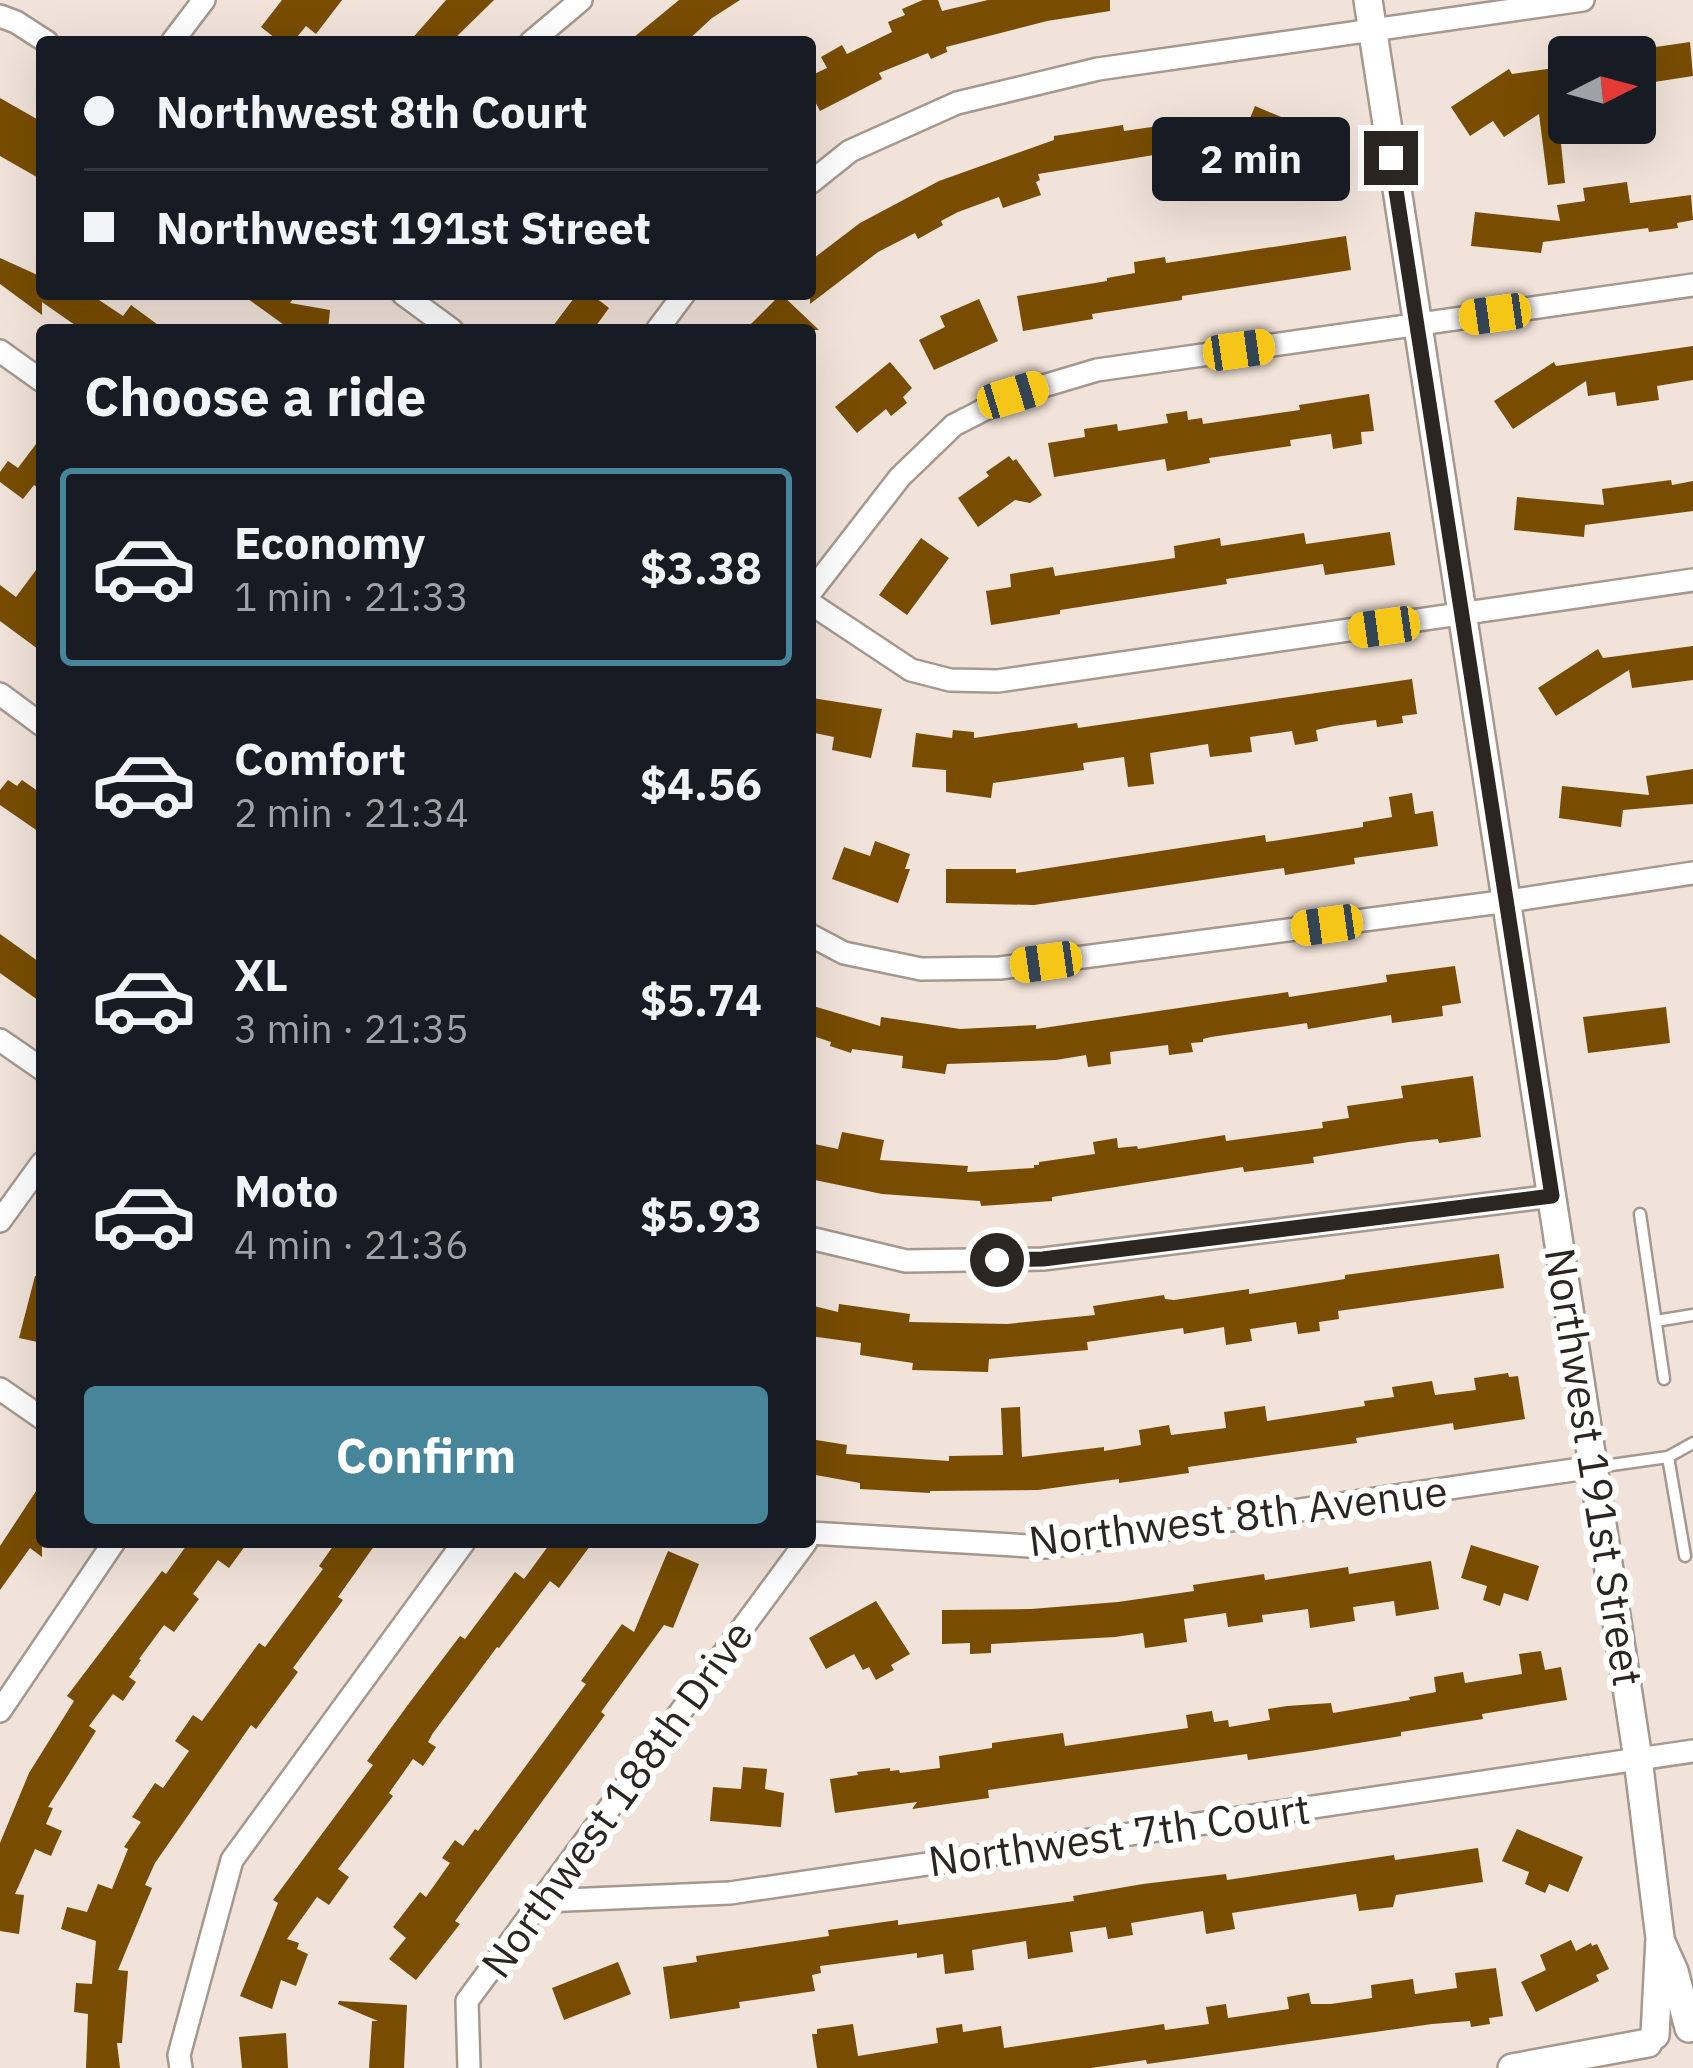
<!DOCTYPE html>
<html lang="en">
<head>
<meta charset="utf-8">
<style>
	:root { --surface:#171b24; --page:#242831; --text:#f1f3f6; --muted:#9ea1a6; --line:#363941; --accent:#46859a }
	body { margin:0; font-family:"IBM Plex Sans",sans-serif; background:var(--page); color:var(--text); height:100vh; display:flex; flex-direction:column; font-size:45px; white-space:nowrap }
	* { box-sizing:border-box; margin:0 }
	p { font-size:39px; color:var(--muted) }
	.icon { flex:none; width:66px; height:66px; fill:none; stroke:currentColor; stroke-width:2; stroke-linecap:round; stroke-linejoin:round }
	.map { position:relative; flex:1; overflow:hidden }
	.drawer { position:absolute; left:36px; top:324px; width:780px; height:1224px; display:flex; flex-direction:column; background:var(--surface); border-radius:12px; box-shadow:0 12px 48px #0002 }
	.drawer>* { flex:none }
	.hud { position:absolute; left:36px; top:36px; width:780px; height:264px; border-radius:12px; box-shadow:0 12px 48px #0002; display:grid; align-content:center; height:264px; padding:0 48px; background:var(--surface) }
	.needle { width:78px; rotate:84deg }
	.tools { position:absolute; left:1548px; top:36px; display:grid; gap:24px }
	.tools a { display:grid; place-items:center; width:108px; height:108px; border-radius:12px; background:var(--surface); box-shadow:0 12px 48px #0002; font-size:60px }
	.end { position:absolute; width:54px; height:54px; margin:-27px; border:15px solid #2b2622; background:#fff; box-shadow:0 0 0 6px #fff }
	.from { border-radius:50% }
	.bubble { position:absolute; height:84px; border-radius:12px; background:var(--surface); box-shadow:0 12px 48px #0002; font-size:39px; font-weight:800; line-height:84px; text-align:center }
	.car { position:absolute; width:36px; height:72px; margin:-36px -18px; border-radius:15px; box-shadow:0 0 9px 3px #0007; background:linear-gradient(#f5c518 24%,#345 0 40%,#f5c518 0 76%,#345 0 86%,#f5c518 0) }
	.hud b { display:flex; align-items:center; gap:42px; height:114px; font-size:45px }
	.hud b+b { border-top:3px solid var(--line) }
	.hud i { width:30px; height:30px; background:var(--text) }
	ul { padding:0; list-style:none }
	li { display:flex; align-items:center; gap:36px; height:198px; margin:0 24px 18px; padding:0 24px; border:6px solid transparent; border-radius:12px }
	li div { flex:1 }
	li b { display:block; font-size:45px }
	li em { font-style:normal; font-weight:800 }
	li.active { border-color:var(--accent) }
	li>.icon { width:108px; height:108px; stroke-width:1.5 }
	h2 { padding:0 48px; font-size:54px; line-height:144px }
	.primary-button { display:flex; gap:24px; margin-top:auto; padding:24px 48px }
	.primary-button a { flex:1; height:138px; border-radius:12px; background:var(--accent); color:#fff; font-size:48px; font-weight:800; line-height:138px; text-align:center }
	.map>svg:first-child { display:block }
	.building { fill:#784d02 }
	.lines { fill:none; stroke-linecap:round; stroke-linejoin:round }
	.lane-casing { stroke:#a5998f; stroke-width:15 }
	.street-casing { stroke:#a5998f; stroke-width:26 }
	.secondary-casing { stroke:#a5998f; stroke-width:32 }
	.lane { stroke:#fff; stroke-width:10 }
	.street { stroke:#fff; stroke-width:21 }
	.secondary { stroke:#fff; stroke-width:27 }
	.route { stroke:#2b2622; stroke-width:15 }
	.labels { text-anchor:middle; stroke-width:12; stroke-linejoin:round; paint-order:stroke }
	.street-label { font-size:42px; fill:#2b2622; stroke:#fff }
</style>
</head>
<body>
<div class="map">
<svg width="1693" height="2068" viewBox="0 0 1693 2068">
	<rect width="100%" height="100%" fill="#f1e3d9"/>
	<path class="building" d="M 282,0 L 342,0 L 316,34 L 306,26 L 293,42 L 280,42 L 261,27 Z
		M 446,0 L 494,0 L 451,42 L 409,42 Z
		M 679,0 L 740,0 L 712,18 L 686,42 L 628,42 Z
		M 923,0 L 938,0 L 942,11 L 988,0 L 1110,0 L 1110,11 L 1047,21 L 946,47 L 947,52 L 931,59 L 928,53 L 879,73 L 882,79 L 820,111 L 810,92 L 810,76 L 827,68 L 821,57 L 842,45 L 847,54 L 892,32 L 888,22 L 905,15 L 902,9 Z
		M 1690,42 L 1693,76 L 1635,85 L 1635,50 Z
		M 1569,66 L 1569,103 L 1557,104 L 1565,183 L 1548,185 L 1539,114 L 1504,137 L 1493,121 L 1470,136 L 1451,107 L 1509,69 L 1512,74 Z
		M 0,98 L 42,122 L 42,180 L 0,156 Z
		M 1255,106 L 1321,134 L 1307,166 L 1242,138 Z
		M 1221,117 L 1226,150 L 1155,161 L 1154,155 L 1038,174 L 1040,180 L 1036,182 L 1041,195 L 1003,208 L 999,197 L 958,212 L 941,221 L 943,225 L 918,239 L 915,233 L 878,252 L 810,304 L 810,261 L 860,223 L 939,181 L 1054,140 L 1054,136 L 1123,125 L 1124,131 Z
		M 1627,182 L 1630,203 L 1691,195 L 1693,220 L 1677,223 L 1678,228 L 1649,232 L 1648,228 L 1543,242 L 1541,253 L 1471,246 L 1475,212 L 1560,221 L 1557,205 L 1585,201 L 1583,188 Z
		M 1346,236 L 1351,270 L 1182,296 L 1182,300 L 1092,314 L 1093,319 L 1023,331 L 1017,296 L 1107,281 L 1107,278 L 1135,273 L 1134,262 L 1165,257 L 1166,263 Z
		M 0,258 L 42,277 L 42,294 L 90,294 L 123,316 L 131,305 L 165,330 L 82,330 L 42,302 L 42,315 L 0,284 Z
		M 241,294 L 296,294 L 290,303 L 330,310 L 328,330 L 291,330 Z
		M 577,294 L 591,294 L 609,308 L 593,330 L 550,330 Z
		M 781,294 L 819,330 L 745,330 Z
		M 979,299 L 998,341 L 934,370 L 919,340 L 945,327 L 940,316 Z
		M 1693,346 L 1693,380 L 1657,386 L 1659,400 L 1617,406 L 1615,392 L 1588,396 L 1586,381 L 1513,429 L 1494,401 L 1554,362 L 1556,366 Z
		M 890,362 L 912,388 L 903,397 L 907,403 L 891,416 L 886,409 L 857,433 L 835,407 Z
		M 1369,394 L 1374,431 L 1361,432 L 1362,444 L 1333,449 L 1331,434 L 1290,440 L 1291,446 L 1209,458 L 1210,463 L 1167,471 L 1165,459 L 1054,477 L 1048,443 L 1085,437 L 1084,429 L 1117,424 L 1118,431 L 1168,423 L 1166,414 L 1187,411 L 1188,420 L 1202,418 L 1203,424 L 1300,410 L 1299,405 Z
		M 42,436 L 42,491 L 34,485 L 23,499 L 0,482 L 0,472 L 8,461 L 18,468 Z
		M 1009,456 L 1013,461 L 1016,459 L 1042,495 L 1030,503 L 1015,500 L 978,527 L 958,498 L 989,476 L 986,472 Z
		M 1671,480 L 1672,485 L 1693,481 L 1693,511 L 1585,525 L 1584,537 L 1514,530 L 1517,497 L 1604,505 L 1602,489 Z
		M 1390,532 L 1395,565 L 1325,575 L 1323,564 L 1226,579 L 1227,584 L 1060,610 L 1060,614 L 991,625 L 986,591 L 1011,587 L 1010,574 L 1053,567 L 1055,576 L 1175,558 L 1174,546 L 1220,538 L 1221,546 L 1304,533 L 1306,544 Z
		M 921,538 L 949,558 L 907,615 L 879,595 Z
		M 42,562 L 42,652 L 0,621 L 0,585 L 16,597 Z
		M 1693,646 L 1693,680 L 1632,688 L 1629,670 L 1556,716 L 1538,688 L 1598,649 L 1603,658 Z
		M 1412,679 L 1417,714 L 1402,716 L 1403,723 L 1377,727 L 1376,720 L 1334,726 L 1316,730 L 1318,741 L 1295,745 L 1292,731 L 1250,737 L 1252,752 L 1210,757 L 1208,744 L 1150,753 L 1154,784 L 1128,787 L 1124,757 L 1083,763 L 1084,770 L 993,783 L 991,798 L 946,792 L 946,770 L 912,767 L 916,733 L 952,738 L 953,730 L 974,732 L 974,738 L 1077,723 L 1078,728 Z
		M 812,698 L 882,709 L 871,758 L 832,750 L 834,737 L 810,732 Z
		M 1693,769 L 1693,804 L 1623,810 L 1621,827 L 1559,818 L 1562,786 L 1649,795 L 1646,776 Z
		M 8,780 L 17,786 L 22,780 L 42,794 L 42,834 L 0,805 L 0,790 Z
		M 1412,793 L 1415,814 L 1433,811 L 1438,846 L 1354,858 L 1355,864 L 1285,875 L 1284,868 L 1034,905 L 946,903 L 946,869 L 1016,869 L 1016,873 L 1265,835 L 1266,842 L 1363,827 L 1363,822 L 1392,817 L 1389,797 Z
		M 875,841 L 910,854 L 905,869 L 910,869 L 898,903 L 832,879 L 844,847 L 870,856 Z
		M 0,934 L 42,964 L 42,1003 L 0,973 Z
		M 1455,966 L 1461,1003 L 1442,1006 L 1443,1016 L 1392,1023 L 1391,1015 L 1308,1029 L 1307,1023 L 1211,1037 L 1203,1039 L 1203,1042 L 1191,1043 L 1193,1052 L 1169,1055 L 1168,1045 L 1110,1052 L 1111,1064 L 1088,1067 L 1086,1055 L 1056,1060 L 947,1064 L 945,1074 L 902,1068 L 903,1056 L 852,1049 L 851,1053 L 830,1046 L 831,1042 L 810,1035 L 810,1005 L 880,1026 L 881,1017 L 960,1029 L 1036,1025 L 1036,1029 L 1288,992 L 1289,997 L 1387,982 L 1386,975 Z
		M 1666,1007 L 1670,1043 L 1588,1053 L 1583,1017 Z
		M 1473,1076 L 1481,1137 L 1439,1143 L 1438,1139 L 1409,1142 L 1313,1157 L 1314,1163 L 1244,1172 L 1243,1167 L 1052,1197 L 1052,1201 L 981,1206 L 980,1201 L 882,1194 L 810,1179 L 810,1143 L 838,1149 L 842,1132 L 884,1140 L 880,1160 L 968,1166 L 967,1172 L 1034,1168 L 1034,1165 L 1039,1165 L 1039,1162 L 1095,1154 L 1093,1142 L 1117,1138 L 1118,1148 L 1137,1146 L 1138,1149 L 1225,1135 L 1226,1141 L 1323,1128 L 1322,1122 L 1349,1118 L 1347,1106 L 1403,1098 L 1401,1086 Z
		M 1499,1254 L 1504,1288 L 1338,1311 L 1339,1319 L 1319,1322 L 1320,1331 L 1298,1334 L 1296,1322 L 1250,1329 L 1252,1341 L 1226,1345 L 1224,1327 L 1184,1334 L 1183,1328 L 1087,1342 L 1088,1350 L 989,1359 L 988,1372 L 912,1370 L 913,1363 L 860,1355 L 861,1343 L 810,1336 L 810,1305 L 838,1312 L 839,1304 L 910,1314 L 909,1322 L 1007,1324 L 1095,1315 L 1093,1306 L 1164,1295 L 1165,1299 L 1174,1300 L 1249,1289 L 1249,1294 L 1345,1279 L 1345,1275 Z
		M 35,1276 L 42,1277 L 42,1343 L 19,1338 Z
		M 1508,1373 L 1509,1377 L 1518,1376 L 1525,1419 L 1454,1430 L 1453,1423 L 1356,1438 L 1357,1443 L 1188,1467 L 1189,1473 L 1119,1483 L 1119,1479 L 1038,1490 L 930,1491 L 930,1493 L 860,1489 L 860,1483 L 810,1474 L 810,1439 L 847,1445 L 846,1454 L 949,1461 L 949,1456 L 1003,1455 L 1001,1408 L 1020,1407 L 1022,1457 L 1104,1447 L 1104,1451 L 1141,1445 L 1139,1430 L 1169,1425 L 1171,1435 L 1226,1428 L 1224,1412 L 1265,1406 L 1267,1421 L 1365,1406 L 1364,1401 L 1394,1397 L 1392,1387 L 1432,1381 L 1435,1395 L 1476,1390 L 1474,1378 Z
		M 42,1482 L 42,1557 L 30,1548 L 0,1590 L 0,1546 Z
		M 189,1542 L 248,1542 L 229,1568 L 218,1560 L 193,1594 L 199,1599 L 174,1632 L 164,1625 L 139,1659 L 141,1660 L 129,1677 L 136,1682 L 123,1701 L 113,1694 L 89,1726 L 96,1731 L 48,1807 L 53,1808 L 46,1824 L 62,1831 L 56,1844 L 51,1856 L 35,1849 L 15,1894 L 24,1895 L 19,1934 L 0,1931 L 0,1843 L 29,1773 L 74,1701 L 67,1696 L 162,1571 L 166,1574 Z
		M 336,1542 L 377,1542 L 338,1597 L 343,1600 L 293,1668 L 298,1672 L 256,1729 L 251,1725 L 155,1863 L 145,1885 L 152,1888 L 118,1970 L 128,1971 L 122,2043 L 117,2043 L 120,2068 L 86,2068 L 88,2014 L 74,2012 L 76,1983 L 92,1984 L 96,1941 L 61,1929 L 67,1907 L 87,1912 L 98,1884 L 112,1889 L 128,1849 L 124,1847 L 141,1822 L 132,1817 L 155,1783 L 163,1788 L 189,1751 L 175,1741 L 193,1715 L 202,1721 L 259,1643 L 265,1647 L 323,1569 L 319,1566 Z
		M 545,1542 L 593,1542 L 559,1588 L 550,1581 L 499,1648 L 497,1647 L 433,1733 L 428,1742 L 436,1747 L 423,1766 L 413,1759 L 389,1793 L 393,1796 L 338,1869 L 349,1877 L 329,1905 L 317,1897 L 287,1939 L 299,1943 L 297,1949 L 308,1954 L 296,1986 L 281,1980 L 272,2009 L 240,1996 L 278,1903 L 273,1900 L 373,1765 L 367,1761 L 410,1702 L 460,1636 L 465,1639 L 515,1572 L 524,1579 L 549,1545 Z
		M 1471,1545 L 1539,1566 L 1528,1601 L 1504,1593 L 1500,1606 L 1483,1600 L 1487,1586 L 1461,1578 Z
		M 668,1551 L 699,1564 L 673,1628 L 664,1625 L 601,1712 L 605,1715 L 455,1921 L 460,1924 L 416,1980 L 389,1959 L 406,1938 L 393,1927 L 420,1892 L 426,1897 L 450,1863 L 442,1858 L 455,1840 L 463,1846 L 475,1829 L 478,1831 L 586,1684 L 581,1681 L 622,1624 L 634,1632 Z
		M 1431,1561 L 1439,1609 L 1396,1616 L 1394,1601 L 1353,1607 L 1355,1621 L 1310,1628 L 1308,1609 L 1262,1615 L 1263,1622 L 1228,1627 L 1226,1613 L 1184,1619 L 1187,1642 L 1145,1648 L 1143,1633 L 1115,1637 L 991,1644 L 991,1653 L 970,1654 L 970,1643 L 942,1644 L 942,1610 L 1031,1609 L 1118,1602 L 1194,1591 L 1193,1585 L 1264,1574 L 1265,1580 L 1348,1567 L 1349,1574 Z
		M 876,1601 L 910,1654 L 891,1665 L 894,1670 L 876,1680 L 869,1667 L 863,1670 L 854,1654 L 826,1669 L 809,1638 Z
		M 1541,1651 L 1545,1670 L 1561,1667 L 1567,1700 L 1482,1714 L 1483,1719 L 1401,1732 L 1401,1736 L 1310,1751 L 1248,1760 L 1247,1754 L 1080,1777 L 988,1790 L 989,1798 L 912,1809 L 917,1802 L 835,1813 L 830,1779 L 858,1775 L 857,1772 L 890,1768 L 890,1771 L 899,1770 L 900,1773 L 940,1768 L 939,1756 L 992,1748 L 992,1743 L 1063,1733 L 1065,1746 L 1188,1728 L 1186,1715 L 1212,1711 L 1214,1722 L 1228,1720 L 1229,1727 L 1270,1720 L 1268,1709 L 1287,1706 L 1331,1703 L 1333,1713 L 1410,1700 L 1409,1697 L 1436,1692 L 1434,1677 L 1463,1672 L 1465,1683 L 1522,1674 L 1519,1654 Z
		M 743,1767 L 767,1769 L 765,1789 L 784,1793 L 781,1827 L 710,1821 L 713,1787 L 741,1789 Z
		M 1517,1829 L 1583,1857 L 1568,1892 L 1549,1884 L 1545,1893 L 1525,1884 L 1529,1872 L 1502,1861 Z
		M 1478,1848 L 1483,1882 L 1396,1895 L 1393,1907 L 1359,1911 L 1356,1894 L 1316,1900 L 1232,1913 L 1235,1929 L 1206,1934 L 1203,1911 L 1131,1923 L 1133,1935 L 1108,1939 L 1106,1927 L 1070,1932 L 1073,1952 L 1028,1959 L 1026,1941 L 972,1950 L 974,1970 L 945,1974 L 943,1954 L 917,1958 L 917,1953 L 820,1966 L 821,1973 L 812,1975 L 815,1991 L 739,2002 L 740,2008 L 670,2019 L 663,1967 L 697,1962 L 696,1956 L 829,1936 L 828,1930 L 898,1920 L 898,1925 L 1074,1901 L 1073,1896 L 1143,1884 L 1226,1874 L 1227,1880 L 1394,1855 L 1395,1860 Z
		M 1571,1940 L 1576,1951 L 1591,1943 L 1592,1946 L 1597,1944 L 1609,1969 L 1596,1975 L 1599,1981 L 1536,2012 L 1521,1982 L 1546,1970 L 1540,1955 Z
		M 618,1962 L 631,1994 L 564,2020 L 552,1988 Z
		M 1496,1968 L 1503,2016 L 1489,2018 L 1490,2024 L 1471,2027 L 1470,2021 L 1432,2024 L 1147,2064 L 1146,2060 L 1091,2068 L 817,2068 L 812,2034 L 817,2034 L 817,2029 L 853,2024 L 858,2056 L 938,2043 L 936,2028 L 962,2024 L 963,2032 L 1001,2026 L 1004,2048 L 1164,2024 L 1165,2030 L 1209,2024 L 1206,2007 L 1226,2004 L 1228,2018 L 1289,2009 L 1287,1997 L 1309,1993 L 1311,2004 L 1331,2004 L 1372,1998 L 1371,1985 L 1413,1979 L 1415,1994 L 1457,1988 L 1455,1973 Z
		M 339,2001 L 407,2005 L 404,2068 L 369,2068 L 372,2021 L 378,2021 L 338,2004 Z
		M 286,2033 L 288,2068 L 242,2068 L 239,2037 Z"/>
	<g class="lines">
		<g class="lane-casing">
			<path id="lane" d="M 1640,1214 L 1664,1379
				M 1656,1321 L 1693,1315
				M 1668,1457 L 1693,1443
				M 1597,1467 L 1668,1457 L 1685,1556"/>
		</g>
		<g class="street-casing">
			<path id="street" d="M 0,16 L 16,22 L 47,42
				M 172,42 L 204,0
				M 531,42 L 581,0
				M 810,183 L 850,151 L 957,103 L 1098,69 L 1583,0
				M 403,294 L 452,330
				M 657,330 L 684,294
				M 0,351 L 42,381
				M 810,593 L 900,477 L 954,425 L 1013,395 L 1097,370 L 1693,285
				M 810,603 L 911,670 L 950,680 L 998,681 L 1693,580
				M 0,694 L 42,725
				M 810,935 L 844,953 L 921,969 L 1000,968 L 1508,901 L 1693,873
				M 0,1040 L 42,1069
				M 0,1221 L 42,1163
				M 810,1238 L 906,1261 L 1043,1259 L 1553,1196
				M 0,1389 L 42,1418
				M 810,1533 L 1046,1547 L 1594,1467
				M 0,1711 L 114,1542
				M 543,1901 L 730,1893 L 1693,1751
				M 181,2068 L 179,2055 L 232,1860 L 464,1542
				M 469,2068 L 467,2001 L 806,1542"/>
		</g>
		<g class="secondary-casing">
			<path id="secondary" d="M 1368,0 L 1638,1759 L 1660,1938 L 1655,2035
				M 1661,1942 L 1674,1971 L 1689,2028
				M 1512,2068 L 1648,2043"/>
		</g>
		<use href="#lane" class="lane"/>
		<use href="#street" class="street"/>
		<use href="#secondary" class="secondary"/>
	</g>
	<g class="lines">
		<path class="route" d="M 997,1260 L 1043,1259 L 1552,1196 L 1391,158"/>
	</g>
	<g class="labels">
		<g class="street-label">
			<text transform="translate(1594 1467) rotate(81)" y="15">Northwest 191st Street</text>
			<text transform="translate(1238 1516) rotate(-7)" y="15">Northwest 8th Avenue</text>
			<text transform="translate(617 1799) rotate(-54)" y="15">Northwest 188th Drive</text>
			<text transform="translate(1119 1835) rotate(-8)" y="15">Northwest 7th Court</text>
		</g>
	</g>
</svg>
<div class="tools">
<a><svg class="needle" viewBox="-14 -14 28 28"><path d="M0-13l5 13h-10z" fill="#e53935"/><path d="M0 13l5-13h-10z" fill="#9ea1a6"/></svg></a>
</div>
<i class="end from" style="left:997px;top:1260px"></i>
<i class="end" style="left:1391px;top:158px"></i>
<div class="bubble" style="left:1152px;top:117px;width:198px">2 min</div>
<i class="car" style="left:1495px;top:314px;rotate:262deg"></i>
<i class="car" style="left:1239px;top:350px;rotate:82deg"></i>
<i class="car" style="left:1013px;top:395px;rotate:73deg"></i>
<i class="car" style="left:1384px;top:627px;rotate:262deg"></i>
<i class="car" style="left:1327px;top:925px;rotate:262deg"></i>
<i class="car" style="left:1046px;top:962px;rotate:262deg"></i>
<div class="hud">
<b><i class="from"></i>Northwest 8th Court</b>
<b><i></i>Northwest 191st Street</b>
</div>
<section class="drawer">
<h2>Choose a ride</h2>
<ul>
<li class="active"><svg class="icon" aria-label="car" viewBox="0 0 24 24"><path d="M5 17H2v-5l4-1 3-4h7l3 4 3 1v5h-3M9 17h6M6 11h13"/><circle cx="7" cy="17" r="2"/><circle cx="17" cy="17" r="2"/></svg><div><b>Economy</b><p>1 min · 21:33</p></div><em>$3.38</em></li>
<li><svg class="icon" aria-label="car" viewBox="0 0 24 24"><path d="M5 17H2v-5l4-1 3-4h7l3 4 3 1v5h-3M9 17h6M6 11h13"/><circle cx="7" cy="17" r="2"/><circle cx="17" cy="17" r="2"/></svg><div><b>Comfort</b><p>2 min · 21:34</p></div><em>$4.56</em></li>
<li><svg class="icon" aria-label="car" viewBox="0 0 24 24"><path d="M5 17H2v-5l4-1 3-4h7l3 4 3 1v5h-3M9 17h6M6 11h13"/><circle cx="7" cy="17" r="2"/><circle cx="17" cy="17" r="2"/></svg><div><b>XL</b><p>3 min · 21:35</p></div><em>$5.74</em></li>
<li><svg class="icon" aria-label="car" viewBox="0 0 24 24"><path d="M5 17H2v-5l4-1 3-4h7l3 4 3 1v5h-3M9 17h6M6 11h13"/><circle cx="7" cy="17" r="2"/><circle cx="17" cy="17" r="2"/></svg><div><b>Moto</b><p>4 min · 21:36</p></div><em>$5.93</em></li>
</ul>
<div class="primary-button"><a>Confirm</a></div>
</section>
</div>
</body>
</html>
